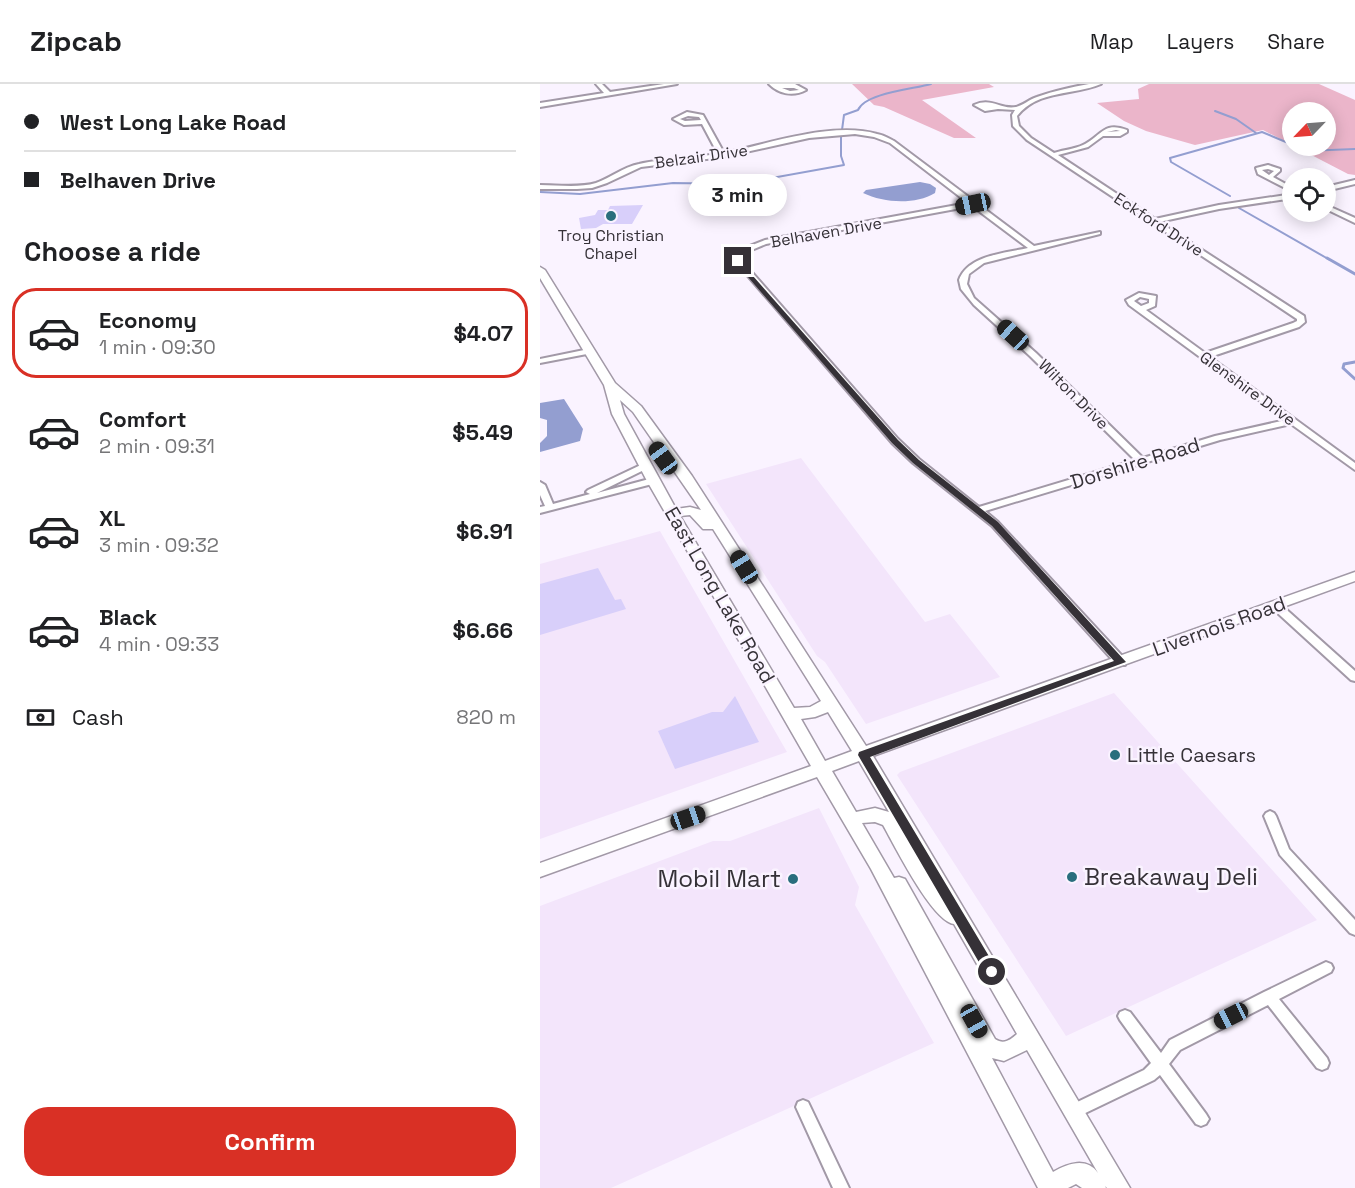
<!DOCTYPE html>
<html lang="en">
<head>
<meta charset="utf-8">
<style>
	:root { --surface:#fff; --page:#f6f6f6; --text:#202124; --muted:#757577; --line:#e0e0e0; --accent:#d93025 }
	body { margin:0; font-family:"Space Grotesk",sans-serif; background:var(--page); color:var(--text); height:100vh; display:flex; flex-direction:column; font-size:22px; white-space:nowrap }
	* { box-sizing:border-box; margin:0 }
	p { font-size:20px; color:var(--muted) }
	.icon { flex:none; width:33px; height:33px; fill:none; stroke:currentColor; stroke-width:2; stroke-linecap:round; stroke-linejoin:round }
	.map { position:relative; flex:1; overflow:hidden }
	.panel { display:flex; flex-direction:column; background:var(--surface); width:540px }
	.panel>* { flex:none }
	.guide { display:grid; align-content:center; height:132px; padding:0 24px; background:var(--surface) }
	.needle { width:39px; rotate:245deg }
	.controls { position:absolute; left:742px; top:18px; display:grid; gap:12px }
	.controls a { display:grid; place-items:center; width:54px; height:54px; border-radius:50%; background:var(--surface); box-shadow:0 3px 15px #0003; font-size:30px }
	.end { position:absolute; width:27px; height:27px; margin:-14px; border:8px solid #353137; background:#fff; box-shadow:0 0 0 3px #fff }
	.from { border-radius:50% }
	.bubble { position:absolute; height:42px; border-radius:21px; background:var(--surface); box-shadow:0 3px 15px #0003; font-size:20px; font-weight:700; line-height:42px; text-align:center }
	.car { position:absolute; width:18px; height:36px; margin:-18px -9px; border-radius:8px; box-shadow:0 0 4px 2px #0007; background:linear-gradient(#222 24%,#8ab4d8 0 40%,#222 0 76%,#8ab4d8 0 86%,#222 0) }
	.guide b { display:flex; align-items:center; gap:21px; height:57px; font-size:22px }
	.guide b+b { border-top:2px solid var(--line) }
	.guide i { width:15px; height:15px; background:var(--text) }
	ul { padding:0; list-style:none }
	li { display:flex; align-items:center; gap:18px; height:90px; margin:0 12px 9px; padding:0 12px; border:3px solid transparent; border-radius:24px }
	li div { flex:1 }
	li b { display:block; font-size:22px }
	li em { font-style:normal; font-weight:700 }
	li.active { border-color:var(--accent) }
	li>.icon { width:54px; height:54px; stroke-width:1.5 }
	h2 { padding:0 24px; font-size:27px; line-height:72px }
	.pay { display:flex; align-items:center; gap:15px; height:66px; padding:0 24px; font-size:22px }
	.pay p { margin-inline-start:auto }
	.action { display:flex; gap:12px; margin-top:auto; padding:12px 24px }
	.action a { flex:1; height:69px; border-radius:24px; background:var(--accent); color:#fff; font-size:24px; font-weight:700; line-height:69px; text-align:center }
	header { display:flex; align-items:center; gap:36px; box-sizing:border-box; height:84px; padding:0 30px; background:var(--surface); border-bottom:2px solid var(--line) }
	header strong { font-size:28px }
	nav { display:flex; gap:33px; margin-inline-start:auto; font-size:21px }
	main { display:flex; flex:1; min-height:0 }
	.map>svg:first-child { display:block }
	.built { fill:#f3e5fb }
	.green { fill:#ebb5ca; fill-rule:evenodd }
	.water { fill:#939ed0 }
	.lines { fill:none; stroke-linecap:round; stroke-linejoin:round }
	.stream-far1 { stroke:#939ed0; stroke-width:2 }
	.stream { stroke:#939ed0; stroke-width:3 }
	.building { fill:#d8cffa }
	.street-casing { stroke:#a299a7; stroke-width:4 }
	.secondary-casing { stroke:#a299a7; stroke-width:3 }
	.street { fill:#fff; fill-rule:evenodd }
	.secondary { fill:#fff; fill-rule:evenodd }
	.route { fill:#353137 }
	.poi-dot { fill:#296e7d; stroke:#faf3ff; stroke-width:2 }
	.labels { text-anchor:middle; stroke-width:5; stroke-linejoin:round; paint-order:stroke }
	.far-street-label { font-size:16px; fill:#353137; stroke:#faf3ff }
	.far-poi-label { font-size:16px; fill:#353137; stroke:#faf3ff }
	.street-label { font-size:20px; fill:#353137; stroke:#faf3ff }
	.poi-label { font-size:20px; fill:#353137; stroke:#faf3ff; text-anchor:start }
	.near-poi-label { font-size:24px; fill:#353137; stroke:#faf3ff; text-anchor:start }
</style>
</head>
<body>
<header>
<strong>Zipcab</strong>
<nav><a>Map</a><a>Layers</a><a>Share</a></nav>
</header>
<main>
<section class="panel">
<div class="guide">
<b><i class="from"></i>West Long Lake Road</b>
<b><i></i>Belhaven Drive</b>
</div>
<h2>Choose a ride</h2>
<ul>
<li class="active"><svg class="icon" aria-label="car" viewBox="0 0 24 24"><path d="M5 17H2v-5l4-1 3-4h7l3 4 3 1v5h-3M9 17h6M6 11h13"/><circle cx="7" cy="17" r="2"/><circle cx="17" cy="17" r="2"/></svg><div><b>Economy</b><p>1 min · 09:30</p></div><em>$4.07</em></li>
<li><svg class="icon" aria-label="car" viewBox="0 0 24 24"><path d="M5 17H2v-5l4-1 3-4h7l3 4 3 1v5h-3M9 17h6M6 11h13"/><circle cx="7" cy="17" r="2"/><circle cx="17" cy="17" r="2"/></svg><div><b>Comfort</b><p>2 min · 09:31</p></div><em>$5.49</em></li>
<li><svg class="icon" aria-label="car" viewBox="0 0 24 24"><path d="M5 17H2v-5l4-1 3-4h7l3 4 3 1v5h-3M9 17h6M6 11h13"/><circle cx="7" cy="17" r="2"/><circle cx="17" cy="17" r="2"/></svg><div><b>XL</b><p>3 min · 09:32</p></div><em>$6.91</em></li>
<li><svg class="icon" aria-label="car" viewBox="0 0 24 24"><path d="M5 17H2v-5l4-1 3-4h7l3 4 3 1v5h-3M9 17h6M6 11h13"/><circle cx="7" cy="17" r="2"/><circle cx="17" cy="17" r="2"/></svg><div><b>Black</b><p>4 min · 09:33</p></div><em>$6.66</em></li>
</ul>
<div class="pay"><svg class="icon" aria-label="cash" viewBox="0 0 24 24"><path d="M3 7h18v10H3z"/><circle cx="12" cy="12" r="2"/></svg>Cash<p>820 m</p></div>
<div class="action"><a>Confirm</a></div>
</section>
<div class="map">
<svg width="815" height="1104" viewBox="0 0 815 1104">
	<rect width="100%" height="100%" fill="#faf3ff"/>
	<path class="built" d="M 261,374 L 385,538 L 410,530 L 460,593 L 326,640 L 285,578 L 277,572 L 166,400 Z
		M 120,447 L 247,668 L 0,755 L 0,480 Z
		M 574,609 L 777,836 L 526,952 L 357,691 L 360,688 Z
		M 279,724 L 319,803 L 315,821 L 394,959 L 71,1104 L 0,1104 L 0,822 L 173,757 L 190,757 Z"/>
	<path class="green" d="M 312,0 L 449,0 L 454,3 L 382,16 L 436,54 L 414,54 L 344,23 L 334,21 Z
		M 609,0 L 779,0 L 815,16 L 815,91 L 808,90 L 723,46 L 655,61 L 606,47 L 584,37 L 557,19 L 599,15 L 598,5 ZM 753,28 L 786,28 L 786,62 L 753,62 Z"/>
	<path class="water" d="M 380,98 L 390,100 L 396,104 L 395,109 C 375,121 344,119 323,109 L 326,106 Z
		M 24,315 L 43,345 L 40,357 L 0,368 L 0,359 L 7,352 L 7,336 L 0,334 L 0,319 Z"/>
	<g class="lines">
		<path class="stream-far1" d="M 675,27 L 696,35 L 716,49
			M 302,46 L 304,31 L 318,26 C 325,9 374,5 391,0
			M 753,62 L 764,67 L 815,65
			M 0,108 L 40,110 L 133,99 L 198,100 L 304,81 L 301,72 L 301,51
			M 690,112 L 631,78 L 630,74 L 722,48 L 753,61
			M 699,124 L 790,176"/>
		<path class="stream" d="M 787,174 L 815,190
			M 815,278 L 804,280 L 803,284 L 815,295"/>
	</g>
	<path class="building" d="M 103,121 L 92,140 L 63,140 L 56,144 L 41,145 L 39,134 L 55,131 L 58,126 L 68,126 L 70,122 Z
		M 58,484 L 75,516 L 81,515 L 86,525 L 0,551 L 0,500 Z
		M 195,612 L 219,658 L 135,685 L 118,647 L 172,628 L 183,628 Z"/>
	<g class="lines">
		<g class="street-casing">
			<path id="street" d="M 56,0 L 62,0 L 70,8 L 124,0 L 137,0 L 0,23 L 0,19 L 64,9 Z
				M 229,0 L 255,0 L 266,6 C 253,13 239,10 229,0 ZM 242,4 L 254,4 L 259,6 L 250,7 Z
				M 549,0 L 561,0 C 533,12 499,5 477,32 L 479,42 L 491,54 L 514,69 C 523,66 535,65 543,61 C 562,52 563,37 587,46 L 587,48 L 580,52 L 563,52 L 548,63 L 518,71 L 615,135 L 679,121 L 753,110 L 753,114 L 679,125 L 619,138 L 764,232 L 765,238 L 759,243 L 670,273 L 815,379 L 815,386 L 751,340 L 680,356 L 445,427 L 458,438 L 585,575 L 586,578 L 585,581 L 577,581 L 452,442 L 373,379 L 352,359 L 195,177 L 202,165 L 225,156 L 428,119 L 350,59 L 334,53 L 315,50 L 269,54 L 183,73 L 101,83 L 67,99 L 52,104 L 37,105 L 0,105 L 0,101 C 18,101 39,104 56,99 C 71,94 83,83 99,80 C 125,74 152,74 178,70 L 162,40 L 144,41 L 133,35 L 147,28 L 163,31 L 184,69 C 228,60 293,37 337,50 C 343,51 348,54 354,57 L 494,162 L 560,148 L 560,150 L 444,179 L 429,190 L 427,200 L 434,214 L 496,269 L 603,374 L 675,352 L 746,336 L 589,221 L 586,216 L 599,209 L 616,212 L 615,222 L 606,226 L 665,269 L 753,239 L 757,237 L 757,235 L 487,56 L 473,42 L 472,31 L 475,26 L 458,25 L 445,27 L 434,21 C 452,13 460,26 476,23 C 482,22 490,15 497,13 C 514,7 531,3 549,0 ZM 148,32 L 159,33 L 161,36 L 145,37 L 140,35 ZM 576,46 L 580,47 L 567,48 ZM 432,122 L 488,164 C 466,169 428,171 419,196 L 421,205 L 434,221 L 490,272 L 595,376 L 439,423 L 379,375 L 358,355 L 202,177 L 207,168 L 226,160 ZM 600,213 L 609,215 L 609,219 L 601,222 L 594,217 Z
				M 728,81 L 740,85 L 740,87 L 733,93 L 753,104 L 753,108 L 718,90 L 716,84 ZM 728,85 L 734,87 L 729,91 L 722,86 Z
				M 815,96 L 815,100 L 786,107 L 786,103 Z
				M 786,121 L 815,134 L 815,139 L 786,125 Z
				M 49,265 L 52,265 L 52,269 L 0,279 L 0,275 Z
				M 105,379 L 109,382 L 108,384 L 57,409 L 113,394 L 116,395 L 118,397 L 116,399 L 0,429 L 0,423 L 5,422 L 0,411 L 0,398 L 5,401 L 13,420 L 50,410 L 46,408 L 48,406 Z
				M 735,518 L 739,519 L 815,587 L 815,597 L 811,596 L 731,523 L 730,521 Z
				M 730,727 L 734,729 L 736,732 L 749,765 L 815,836 L 815,851 L 810,849 L 740,771 L 724,732 L 726,729 Z
				M 786,878 L 791,880 L 793,884 L 791,888 L 739,915 L 787,974 L 789,979 L 787,984 L 782,986 L 777,984 L 728,921 L 640,966 L 629,980 L 666,1030 L 669,1035 L 666,1040 L 661,1042 L 656,1040 L 620,991 L 614,996 L 537,1033 L 532,1035 L 527,1033 L 524,1028 L 527,1023 L 604,986 L 611,979 L 580,936 L 578,932 L 580,928 L 585,926 L 590,928 L 621,969 L 630,956 L 724,908 Z
				M 263,1016 L 268,1018 L 309,1104 L 293,1104 L 256,1023 L 258,1018 Z"/>
		</g>
		<g class="secondary-casing">
			<path id="secondary" d="M 0,183 L 5,186 L 75,299 L 101,322 L 152,392 L 326,662 L 815,488 L 815,497 L 333,672 L 590,1104 L 567,1104 L 565,1102 L 566,1104 L 542,1104 L 536,1100 L 528,1104 L 498,1104 L 331,785 L 277,693 L 0,793 L 0,779 L 271,682 L 107,397 L 72,330 L 64,301 L 0,194 ZM 80,316 L 93,328 L 161,426 L 150,423 L 136,425 L 84,330 ZM 150,431 L 163,445 L 173,445 L 281,617 L 270,623 L 254,624 L 140,432 ZM 288,628 L 312,667 L 285,677 L 261,635 L 275,633 ZM 319,677 L 349,728 L 335,724 L 316,728 L 292,687 ZM 335,738 L 343,741 C 355,762 392,837 414,840 L 477,950 C 470,956 464,961 455,955 L 365,795 L 359,793 L 354,794 L 322,739 ZM 487,966 L 558,1089 C 547,1073 528,1079 513,1088 L 452,974 L 464,977 Z"/>
		</g>
		<use href="#street" class="street"/>
		<use href="#secondary" class="secondary"/>
	</g>
	<path class="route" d="M 198,175 L 358,356 L 379,376 L 458,438 L 586,578 L 330,673 L 456,884 L 458,888 L 456,892 L 447,892 L 318,671 L 319,668 L 574,577 L 452,442 L 373,379 L 352,359 L 195,178 Z"/>
	<g class="poi-dot">
		<circle cx="71" cy="132" r="6"/>
		<circle cx="575" cy="671" r="6"/>
		<circle cx="532" cy="793" r="6"/>
		<circle cx="253" cy="795" r="6"/>
	</g>
	<g class="labels">
		<g class="far-street-label">
			<text transform="translate(161 72) rotate(-8)" y="6">Belzair Drive</text>
			<text transform="translate(619 140) rotate(33)" y="6">Eckford Drive</text>
			<text transform="translate(286 148) rotate(-10)" y="6">Belhaven Drive</text>
			<text transform="translate(708 304) rotate(36)" y="6">Glenshire Drive</text>
			<text transform="translate(534 310) rotate(45)" y="6">Wilton Drive</text>
		</g>
		<g class="far-poi-label">
			<text x="71" y="157">Troy Christian<tspan x="71" dy="18">Chapel</tspan></text>
		</g>
		<g class="street-label">
			<text transform="translate(595 379) rotate(-17)" y="7">Dorshire Road</text>
			<text transform="translate(180 511) rotate(60)" y="7">East Long Lake Road</text>
			<text transform="translate(679 542) rotate(-20)" y="7">Livernois Road</text>
		</g>
		<g class="poi-label">
			<text x="587" y="678">Little Caesars</text>
		</g>
		<g class="near-poi-label">
			<text x="544" y="801">Breakaway Deli</text>
			<text x="241" y="803" text-anchor="end">Mobil Mart</text>
		</g>
	</g>
</svg>
<div class="controls">
<a><svg class="needle" viewBox="-14 -14 28 28"><path d="M0-13l5 13h-10z" fill="#e53935"/><path d="M0 13l5-13h-10z" fill="#757577"/></svg></a>
<a><svg class="icon" aria-label="locate" viewBox="0 0 24 24"><circle cx="12" cy="12" r="6"/><path d="M12 2v4M12 18v4M2 12h4M18 12h4"/></svg></a>
</div>
<i class="end from" style="left:452px;top:888px"></i>
<i class="end" style="left:198px;top:177px"></i>
<div class="bubble" style="left:148px;top:90px;width:99px">3 min</div>
<i class="car" style="left:433px;top:120px;rotate:258deg"></i>
<i class="car" style="left:473px;top:251px;rotate:312deg"></i>
<i class="car" style="left:123px;top:374px;rotate:324deg"></i>
<i class="car" style="left:204px;top:483px;rotate:328deg"></i>
<i class="car" style="left:148px;top:734px;rotate:71deg"></i>
<i class="car" style="left:691px;top:932px;rotate:243deg"></i>
<i class="car" style="left:434px;top:937px;rotate:151deg"></i>
</div>
</main>
</body>
</html>
